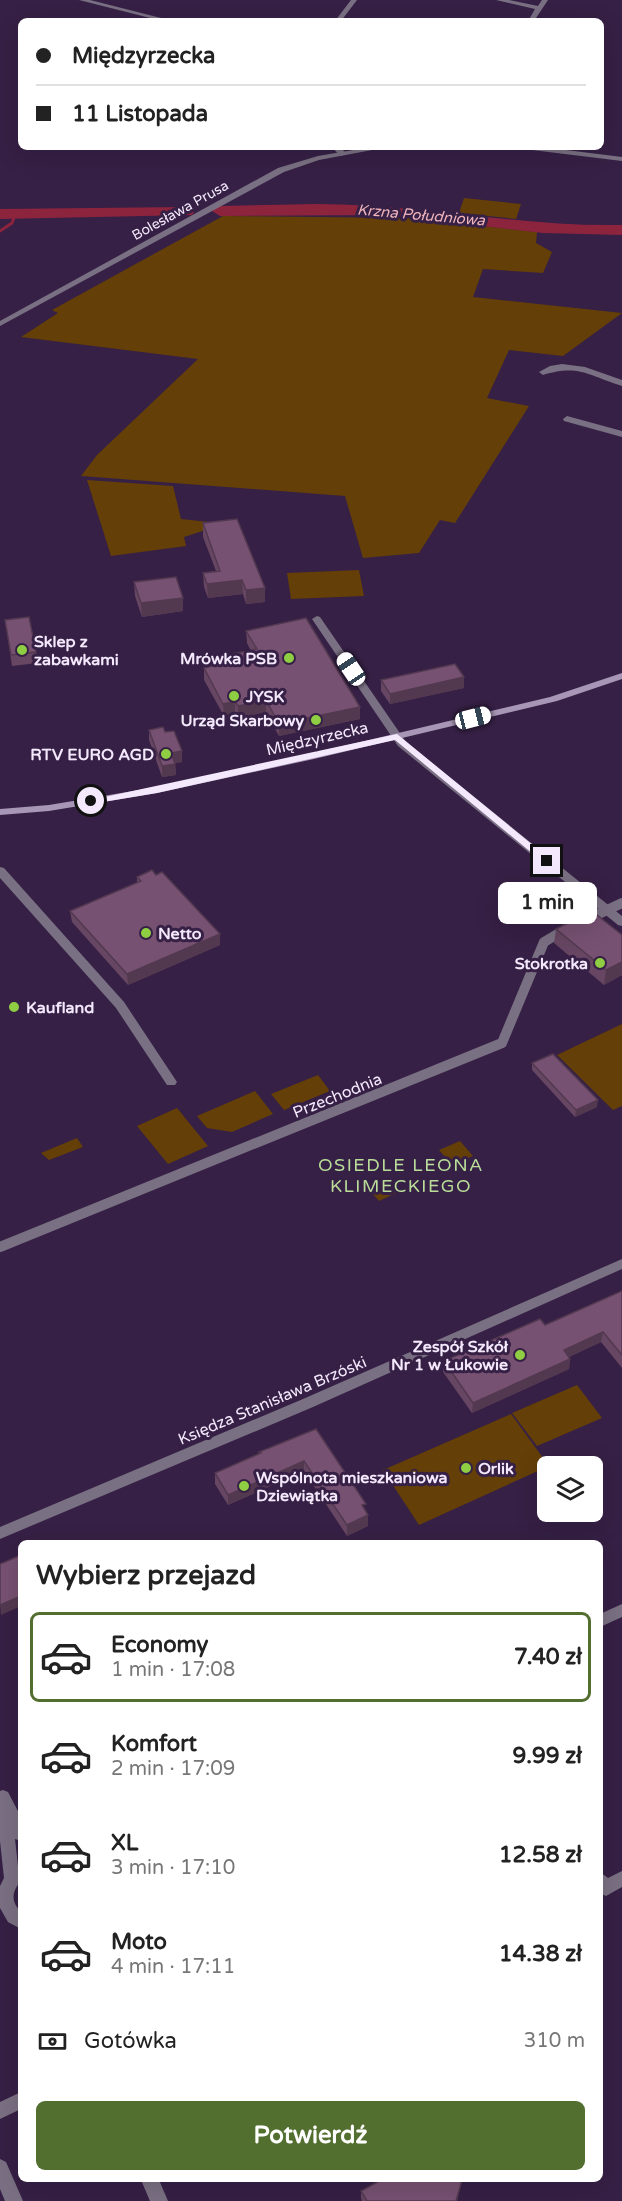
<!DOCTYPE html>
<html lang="pl">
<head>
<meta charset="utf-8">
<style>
	:root { --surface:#fff; --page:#f6f6f6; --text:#222; --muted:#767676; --line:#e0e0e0; --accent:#536f30 }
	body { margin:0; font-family:"Varela Round",sans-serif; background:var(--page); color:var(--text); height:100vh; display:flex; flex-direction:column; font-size:22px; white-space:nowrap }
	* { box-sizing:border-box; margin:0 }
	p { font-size:20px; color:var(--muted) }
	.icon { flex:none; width:33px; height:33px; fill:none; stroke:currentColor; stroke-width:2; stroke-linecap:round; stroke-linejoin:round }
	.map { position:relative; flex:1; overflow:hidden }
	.details { position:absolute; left:18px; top:1540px; width:585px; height:642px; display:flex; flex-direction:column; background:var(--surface); border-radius:9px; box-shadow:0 6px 24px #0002 }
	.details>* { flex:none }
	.hud { position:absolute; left:18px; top:18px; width:586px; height:132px; border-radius:9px; box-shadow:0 6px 24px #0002; display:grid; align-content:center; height:132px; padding:0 18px; background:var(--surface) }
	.fabs { position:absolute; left:537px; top:1456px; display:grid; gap:12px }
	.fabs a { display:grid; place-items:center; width:66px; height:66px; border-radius:9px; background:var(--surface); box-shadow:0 6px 24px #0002; font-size:30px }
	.end { position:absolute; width:27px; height:27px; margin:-14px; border:8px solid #f3e8fc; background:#111; box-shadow:0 0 0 3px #111 }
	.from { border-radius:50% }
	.bubble { position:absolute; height:42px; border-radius:9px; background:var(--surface); box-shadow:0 6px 24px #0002; font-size:20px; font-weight:800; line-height:42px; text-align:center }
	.car { position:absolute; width:18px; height:36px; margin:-18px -9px; border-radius:8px; box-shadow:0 0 4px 2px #0007; background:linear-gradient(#fff 24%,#345 0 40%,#fff 0 76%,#345 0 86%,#fff 0) }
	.hud b { display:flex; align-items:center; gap:21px; height:57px; font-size:22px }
	.hud b+b { border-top:2px solid var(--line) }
	.hud i { width:15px; height:15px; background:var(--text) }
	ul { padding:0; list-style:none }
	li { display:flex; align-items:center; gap:18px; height:90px; margin:0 12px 9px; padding:0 6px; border:3px solid transparent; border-radius:9px }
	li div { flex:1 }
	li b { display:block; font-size:22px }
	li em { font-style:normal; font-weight:800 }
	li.on { border-color:var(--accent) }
	li>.icon { width:54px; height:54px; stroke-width:1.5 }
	h2 { padding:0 18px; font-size:27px; line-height:72px }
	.pay { display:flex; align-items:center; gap:15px; height:66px; padding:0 18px; font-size:22px }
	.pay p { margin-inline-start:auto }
	.cta { display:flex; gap:12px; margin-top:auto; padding:12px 18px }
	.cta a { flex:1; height:69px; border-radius:9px; background:var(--accent); color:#fff; font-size:24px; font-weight:800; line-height:69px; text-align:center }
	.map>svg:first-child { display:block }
	.green { fill:#643f08 }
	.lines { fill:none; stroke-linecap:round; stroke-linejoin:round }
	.stream { stroke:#8d243e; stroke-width:3 }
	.river { fill:#8d243e; fill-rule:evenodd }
	.pedestrian { stroke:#7a7083; stroke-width:10 }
	.minor { fill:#7a7083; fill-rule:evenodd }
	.tertiary { fill:#7a7083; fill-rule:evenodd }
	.secondary { fill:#a796b5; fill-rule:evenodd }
	.wall { fill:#664662 }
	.shaded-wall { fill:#533950 }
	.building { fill:#775172; stroke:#533950; stroke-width:1.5 }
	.route { fill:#f3e8fc }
	.poi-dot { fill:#8fcd42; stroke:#362045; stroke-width:2 }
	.labels { text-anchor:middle; stroke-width:6; stroke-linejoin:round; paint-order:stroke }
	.far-street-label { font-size:14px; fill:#f3e8fc; stroke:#362045 }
	.far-water-label { font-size:15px; font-style:italic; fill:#efb4bb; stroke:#362045 }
	.poi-label { font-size:16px; font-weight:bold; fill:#f3e8fc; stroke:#362045; text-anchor:start }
	.street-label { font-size:16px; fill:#f3e8fc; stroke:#362045 }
	.neighbourhood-label { font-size:18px; letter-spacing:1.5px; fill:#bade99; stroke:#362045 }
</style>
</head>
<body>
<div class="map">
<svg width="622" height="2201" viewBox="0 0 622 2201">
	<rect width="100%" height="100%" fill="#362045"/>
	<path class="green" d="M 464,198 L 521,204 L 516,219 L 459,213 Z
		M 223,216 L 406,218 L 537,232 L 536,243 L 552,252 L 543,273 L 483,269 L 473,297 L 622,313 L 563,356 L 509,350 L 487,398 L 529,406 L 455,523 L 440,520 L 419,553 L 363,558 L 345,496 L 81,476 L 97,455 L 198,359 L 21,337 L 58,313 L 52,310 Z
		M 87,480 L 173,486 L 181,519 L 218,523 L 218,526 L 184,537 L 186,546 L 111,556 Z
		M 359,570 L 364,596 L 291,599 L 287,573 Z
		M 622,1024 L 622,1106 L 613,1110 L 557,1055 Z
		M 318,1075 L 330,1091 L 284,1110 L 271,1094 Z
		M 255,1091 L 273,1114 L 232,1132 L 207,1128 L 197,1116 Z
		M 177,1108 L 208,1146 L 168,1164 L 137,1126 Z
		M 77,1138 L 83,1147 L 49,1160 L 41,1153 Z
		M 460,1141 L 473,1156 L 452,1165 L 439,1150 Z
		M 387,1179 L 398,1192 L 379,1201 L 368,1188 Z
		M 577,1385 L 602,1418 L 537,1446 L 512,1413 Z
		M 511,1414 L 549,1466 L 419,1525 L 383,1470 Z"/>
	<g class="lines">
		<path class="stream" d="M 0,231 L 12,223 L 15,215"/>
		<path class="river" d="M 316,204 C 419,204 520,227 622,225 L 622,235 L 543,233 L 388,215 L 220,216 L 212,211 L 220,206 Z
			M 186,207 L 194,212 L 192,215 L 0,219 L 0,209 Z"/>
		<path class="pedestrian" d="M 586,920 L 622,903
			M 0,1247 L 502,1043 L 544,942 L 566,929"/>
		<path class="minor" d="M 351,0 L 357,0 L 341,21 L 335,21 Z
			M 496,0 L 509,0 L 538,6 L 542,0 L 548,0 L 534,21 L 528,21 L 535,9 Z
			M 332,147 L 340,147 L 347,154 L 340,156 Z
			M 562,364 L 585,367 L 622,380 L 622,386 C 589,376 579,364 543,375 L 539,372 L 550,366 Z
			M 567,416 L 622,431 L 622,437 L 564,421 L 563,419 Z
			M 317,616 L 320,617 L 406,742 L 622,916 L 622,926 L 618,925 L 398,746 L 312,619 Z
			M 0,867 L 4,868 L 124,1002 L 175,1079 L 177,1082 L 175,1085 L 167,1085 L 116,1008 L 0,878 Z
			M 622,1259 L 622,1269 L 313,1407 L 0,1539 L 0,1527 L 303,1399 Z
			M 622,1871 L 622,1887 L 606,1896 L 600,1893 L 600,1872 L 608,1878 Z
			M 21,2092 L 21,2109 L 0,2119 L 0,2102 Z
			M 0,2159 L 6,2162 L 23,2201 L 5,2201 L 0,2189 Z"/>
		<path class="tertiary" d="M 79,0 L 90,0 L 173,21 L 162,21 Z
			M 371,147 L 388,147 L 319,160 L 284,172 L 0,326 L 0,321 L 278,168 L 318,156 Z
			M 520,147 L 542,147 L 622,157 L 622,161 L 524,149 Z
			M 622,1604 L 622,1617 L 600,1627 L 600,1614 Z
			M 3,1790 L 8,1792 L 21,1817 L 21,1841 L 15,1839 L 18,1866 L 21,1865 L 21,1881 C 11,1892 11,1902 21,1912 L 21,1929 L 8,1922 L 0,1908 L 0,1886 L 4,1878 L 0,1841 L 0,1791 Z
			M 141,2180 L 159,2180 L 168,2201 L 150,2201 Z"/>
		<path class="secondary" d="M 622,673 L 622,679 L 557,701 L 314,759 L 157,793 L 49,811 L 0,815 L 0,809 L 49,805 L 157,787 L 314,753 L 550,697 Z"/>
	</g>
	<path class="wall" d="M 203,523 L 265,602 L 246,604 L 243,594 L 208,598 L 204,587 L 203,573 L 216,571 L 203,537 Z
		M 134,582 L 183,611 L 142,617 L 135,596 Z
		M 5,620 L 36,652 L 38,663 L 12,666 Z
		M 246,631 L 360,707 L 360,719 L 279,736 L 266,712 L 238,718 L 235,713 L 224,716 L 204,680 L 204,668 L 212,666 L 211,658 L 251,651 L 247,643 Z
		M 464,677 L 464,688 L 390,704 L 381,691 L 381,680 Z
		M 149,730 L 165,732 L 182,762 L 175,763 L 176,775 L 162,777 L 149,740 Z
		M 137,877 L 220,934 L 220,945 L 128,985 L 72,922 L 70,911 L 137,883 Z
		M 556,929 L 622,935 L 622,975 L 604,985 L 554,943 Z
		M 532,1063 L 597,1107 L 575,1117 L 532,1070 Z
		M 622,1291 L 622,1368 L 601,1342 L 569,1357 L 570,1359 L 569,1369 L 472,1413 L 443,1372 L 444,1361 L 545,1325 Z
		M 316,1429 L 365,1511 L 368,1526 L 347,1536 L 304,1471 L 228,1505 L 215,1484 L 215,1473 L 259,1454 L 259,1452 Z
		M 462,2180 L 457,2201 L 362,2201 L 361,2198 L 361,2191 Z"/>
	<path class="shaded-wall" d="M 242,580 L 243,594 L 208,598 L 207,584 Z
		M 265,588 L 265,602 L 246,604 L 246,590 Z
		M 183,598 L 183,611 L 142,617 L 141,603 Z
		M 464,677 L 464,688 L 390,704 L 390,694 Z
		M 266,700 L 266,712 L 238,718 L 238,706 Z
		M 235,701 L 235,713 L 224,716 L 223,704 Z
		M 360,707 L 360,719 L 279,736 L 279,724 Z
		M 182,751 L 182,762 L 172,764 L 171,753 Z
		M 175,764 L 176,775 L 162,777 L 162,766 Z
		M 220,934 L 220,945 L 128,985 L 127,974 Z
		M 622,962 L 622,975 L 604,985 L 606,970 Z
		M 598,1100 L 597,1107 L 575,1117 L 576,1110 Z
		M 603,1332 L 601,1342 L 562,1360 L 564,1350 Z
		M 570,1359 L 569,1369 L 472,1413 L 473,1403 Z
		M 304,1461 L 304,1471 L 228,1505 L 228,1495 Z
		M 368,1515 L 368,1526 L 347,1536 L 347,1525 Z
		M 21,1596 L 21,1606 L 1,1615 L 0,1605 Z"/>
	<path class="building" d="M 237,519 L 265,588 L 246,590 L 242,580 L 207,584 L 203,573 L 220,571 L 203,523 Z
		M 176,577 L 183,598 L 141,603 L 134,582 Z
		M 29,617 L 36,652 L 11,655 L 5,620 Z
		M 306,618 L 360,707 L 279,724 L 266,700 L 238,706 L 235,701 L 223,704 L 204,668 L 215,665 L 211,658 L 257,649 L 246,631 Z
		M 455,664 L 464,677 L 390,694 L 381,680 Z
		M 163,727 L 165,732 L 174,731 L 182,751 L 171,753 L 175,764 L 162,766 L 149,730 Z
		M 152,870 L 156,875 L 162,872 L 220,934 L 127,974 L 70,911 L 141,881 L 137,877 Z
		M 592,911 L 622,935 L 622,962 L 606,970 L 556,929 Z
		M 553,1054 L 598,1100 L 576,1110 L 532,1063 Z
		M 622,1291 L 622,1355 L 603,1332 L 564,1350 L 570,1359 L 473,1403 L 444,1361 L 540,1319 L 545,1325 Z
		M 316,1429 L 366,1504 L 362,1505 L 368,1515 L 347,1525 L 304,1461 L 228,1495 L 215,1473 L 261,1453 L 259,1452 Z
		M 21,1555 L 21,1596 L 0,1605 L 0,1564 Z
		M 381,2180 L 462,2180 L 456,2201 L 367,2201 L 361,2191 Z"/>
	<path class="route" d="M 397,734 L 550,859 L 550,863 L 544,863 L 395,740 L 157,793 L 91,804 L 86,801 Z"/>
	<g class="poi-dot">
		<circle cx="22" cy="650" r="6"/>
		<circle cx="289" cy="658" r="6"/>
		<circle cx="234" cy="696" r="6"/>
		<circle cx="316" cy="720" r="6"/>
		<circle cx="166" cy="754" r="6"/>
		<circle cx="146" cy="933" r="6"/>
		<circle cx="600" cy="963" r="6"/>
		<circle cx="14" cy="1007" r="6"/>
		<circle cx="520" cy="1355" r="6"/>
		<circle cx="466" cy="1468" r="6"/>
		<circle cx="244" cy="1486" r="6"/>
	</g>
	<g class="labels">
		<g class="far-street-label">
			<text transform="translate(180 210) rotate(-29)" y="5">Bolesława Prusa</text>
		</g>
		<g class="far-water-label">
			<text transform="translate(421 215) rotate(5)" y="5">Krzna Południowa</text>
		</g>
		<g class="poi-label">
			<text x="34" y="647">Sklep z<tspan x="34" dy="18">zabawkami</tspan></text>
			<text x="277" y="664" text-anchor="end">Mrówka PSB</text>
			<text x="246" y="702">JYSK</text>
			<text x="304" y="726" text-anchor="end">Urząd Skarbowy</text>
			<text x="154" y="760" text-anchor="end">RTV EURO AGD</text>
			<text x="158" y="939">Netto</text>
			<text x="588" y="969" text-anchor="end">Stokrotka</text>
			<text x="26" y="1013">Kaufland</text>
			<text x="508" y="1352" text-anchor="end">Zespół Szkół<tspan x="508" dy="18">Nr 1 w Łukowie</tspan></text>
			<text x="478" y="1474">Orlik</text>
			<text x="256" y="1483">Wspólnota mieszkaniowa<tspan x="256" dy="18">Dziewiątka</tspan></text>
		</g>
		<g class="street-label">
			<text transform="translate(317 738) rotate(-13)" y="6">Międzyrzecka</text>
			<text transform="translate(337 1095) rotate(-22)" y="6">Przechodnia</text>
			<text transform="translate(272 1400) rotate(-23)" y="6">Księdza Stanisława Brzóski</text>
		</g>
		<g class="neighbourhood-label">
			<text x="401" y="1171">OSIEDLE LEONA<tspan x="401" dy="21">KLIMECKIEGO</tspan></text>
		</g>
	</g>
</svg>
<div class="fabs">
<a><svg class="icon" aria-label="layers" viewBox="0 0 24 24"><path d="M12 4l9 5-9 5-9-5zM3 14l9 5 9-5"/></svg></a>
</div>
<i class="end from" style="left:91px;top:801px"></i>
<i class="end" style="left:547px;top:861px"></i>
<div class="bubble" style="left:498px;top:882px;width:99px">1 min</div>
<i class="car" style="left:351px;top:669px;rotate:326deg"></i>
<i class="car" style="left:473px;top:718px;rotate:76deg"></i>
<div class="hud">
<b><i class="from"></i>Międzyrzecka</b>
<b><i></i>11 Listopada</b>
</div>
<section class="details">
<h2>Wybierz przejazd</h2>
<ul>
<li class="on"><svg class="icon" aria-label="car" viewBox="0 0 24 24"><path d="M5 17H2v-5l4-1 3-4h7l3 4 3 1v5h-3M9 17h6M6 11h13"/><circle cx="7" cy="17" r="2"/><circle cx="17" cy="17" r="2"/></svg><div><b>Economy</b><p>1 min · 17:08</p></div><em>7.40 zł</em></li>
<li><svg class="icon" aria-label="car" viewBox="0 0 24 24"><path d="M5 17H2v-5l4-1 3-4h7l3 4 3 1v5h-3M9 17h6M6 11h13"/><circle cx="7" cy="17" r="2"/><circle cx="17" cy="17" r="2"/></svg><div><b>Komfort</b><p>2 min · 17:09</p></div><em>9.99 zł</em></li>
<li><svg class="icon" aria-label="car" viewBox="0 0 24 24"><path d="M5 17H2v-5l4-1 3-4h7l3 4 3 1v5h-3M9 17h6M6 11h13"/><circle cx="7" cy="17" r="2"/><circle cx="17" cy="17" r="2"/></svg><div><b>XL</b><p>3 min · 17:10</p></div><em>12.58 zł</em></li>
<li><svg class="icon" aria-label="car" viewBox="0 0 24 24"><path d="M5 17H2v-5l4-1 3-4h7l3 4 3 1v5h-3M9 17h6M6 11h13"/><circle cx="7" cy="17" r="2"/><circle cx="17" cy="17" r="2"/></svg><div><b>Moto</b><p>4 min · 17:11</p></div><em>14.38 zł</em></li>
</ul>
<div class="pay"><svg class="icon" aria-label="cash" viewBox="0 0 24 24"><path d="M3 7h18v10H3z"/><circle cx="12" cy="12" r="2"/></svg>Gotówka<p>310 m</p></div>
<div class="cta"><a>Potwierdź</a></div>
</section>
</div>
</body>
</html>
